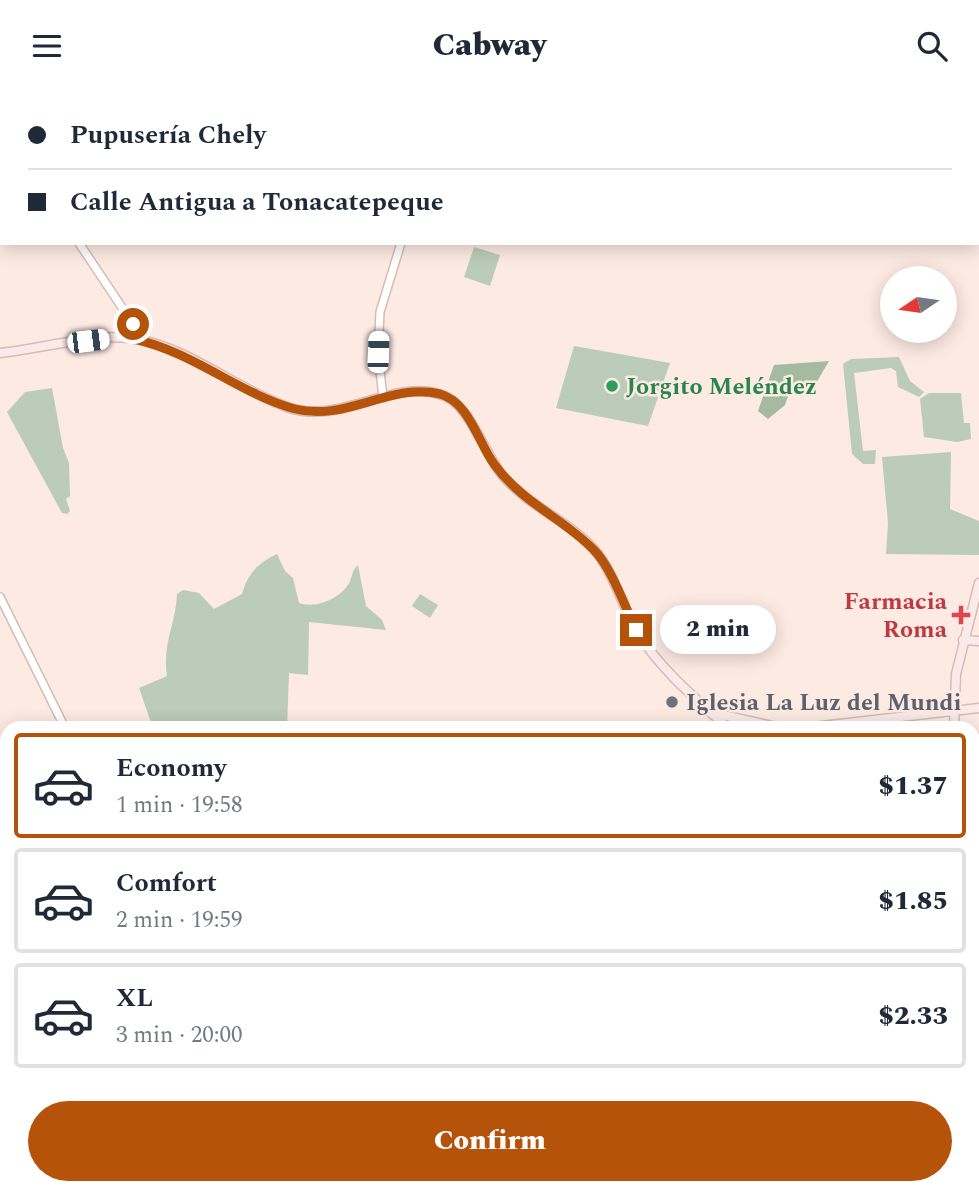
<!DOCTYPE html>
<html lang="en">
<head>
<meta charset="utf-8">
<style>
	:root { --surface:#fff; --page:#f2f2f3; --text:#1f2937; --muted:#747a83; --line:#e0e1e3; --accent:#b45309 }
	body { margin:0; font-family:Spectral,serif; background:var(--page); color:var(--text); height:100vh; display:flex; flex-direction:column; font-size:26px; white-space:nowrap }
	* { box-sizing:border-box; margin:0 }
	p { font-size:23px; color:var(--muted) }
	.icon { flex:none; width:38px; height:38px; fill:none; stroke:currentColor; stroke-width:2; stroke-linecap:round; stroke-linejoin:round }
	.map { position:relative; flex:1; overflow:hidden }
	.panel { position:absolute; left:0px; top:630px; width:980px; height:474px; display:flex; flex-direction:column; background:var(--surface); border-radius:21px 21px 0 0; box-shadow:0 4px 18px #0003 }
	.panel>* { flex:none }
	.hud { position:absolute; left:0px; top:0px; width:980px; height:154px; box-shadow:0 4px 18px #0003; display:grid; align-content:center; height:154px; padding:0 28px; background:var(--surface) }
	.needle { width:46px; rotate:257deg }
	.controls { position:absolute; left:880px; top:175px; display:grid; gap:14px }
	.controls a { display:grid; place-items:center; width:77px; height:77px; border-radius:50%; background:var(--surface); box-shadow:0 4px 18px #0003; font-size:35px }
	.end { position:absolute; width:32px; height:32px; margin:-16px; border:9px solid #b45309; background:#fff; box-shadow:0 0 0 4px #fff }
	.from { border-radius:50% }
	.bubble { position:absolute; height:49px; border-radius:24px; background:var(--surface); box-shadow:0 4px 18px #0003; font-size:23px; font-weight:800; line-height:49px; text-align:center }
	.car { position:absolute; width:21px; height:42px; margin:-21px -10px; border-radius:9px; box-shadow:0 0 5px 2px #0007; background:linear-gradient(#fff 24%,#345 0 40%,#fff 0 76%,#345 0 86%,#fff 0) }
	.hud b { display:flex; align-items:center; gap:24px; height:66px; font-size:26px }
	.hud b+b { border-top:2px solid var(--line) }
	.hud i { width:18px; height:18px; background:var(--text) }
	ul { padding:12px 0 0; list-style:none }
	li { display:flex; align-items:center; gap:21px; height:105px; margin:0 14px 10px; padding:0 14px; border:4px solid var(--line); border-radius:7px }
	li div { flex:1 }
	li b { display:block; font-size:26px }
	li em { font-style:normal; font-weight:800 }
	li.selected { border-color:var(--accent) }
	li>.icon { width:63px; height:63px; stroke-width:1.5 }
	.primary-button { display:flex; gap:14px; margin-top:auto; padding:14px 28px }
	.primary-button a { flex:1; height:80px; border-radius:42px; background:var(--accent); color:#fff; font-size:28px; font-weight:800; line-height:80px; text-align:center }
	header { display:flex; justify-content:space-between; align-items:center; height:91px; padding:0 28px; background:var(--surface); font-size:32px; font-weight:800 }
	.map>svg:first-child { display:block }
	.green { fill:#bbccba }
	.forest { fill:#a4bba2 }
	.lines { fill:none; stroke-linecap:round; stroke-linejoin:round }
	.tertiary-casing { stroke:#d4bdb4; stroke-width:10 }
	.secondary-casing { stroke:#d4bdb4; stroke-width:11 }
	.tertiary { stroke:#fff; stroke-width:7 }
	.secondary { stroke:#fce9e9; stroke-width:8 }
	.route { stroke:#b45309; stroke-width:9 }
	.leisure-dot { fill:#2e9e5b; stroke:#fdeae3; stroke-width:2.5 }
	.health-dot { fill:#e0444e; stroke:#fdeae3; stroke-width:2.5 }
	.worship-dot { fill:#6b7280; stroke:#fdeae3; stroke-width:2.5 }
	.labels { text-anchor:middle; stroke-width:5; stroke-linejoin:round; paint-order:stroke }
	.leisure-label { font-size:24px; font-weight:bold; fill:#27864d; stroke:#fdeae3; text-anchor:start }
	.health-label { font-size:24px; font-weight:bold; fill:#be3a42; stroke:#fdeae3; text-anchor:end }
	.worship-label { font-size:24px; font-weight:bold; fill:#5b616d; stroke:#fdeae3; text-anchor:start }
</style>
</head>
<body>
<header><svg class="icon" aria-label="menu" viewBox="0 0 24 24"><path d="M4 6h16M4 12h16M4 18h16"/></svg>Cabway<svg class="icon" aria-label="search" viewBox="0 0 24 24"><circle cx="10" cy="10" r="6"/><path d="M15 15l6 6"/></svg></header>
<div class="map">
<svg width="979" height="1104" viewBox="0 0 979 1104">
	<rect width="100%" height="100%" fill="#fdeae3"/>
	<path class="green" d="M 474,156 L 500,164 L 490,195 L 464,186 Z
		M 574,255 L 670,272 L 648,335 L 556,317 Z
		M 899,266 L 910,290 L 924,301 L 919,306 L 898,296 L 896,280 L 891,277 L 854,282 L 863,360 L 876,359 L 875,373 L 863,373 L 852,363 L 843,273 L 851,268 Z
		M 52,297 L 63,357 L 69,372 L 70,405 L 66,408 L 70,420 L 67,423 L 62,422 L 7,321 L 25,301 Z
		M 929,302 L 961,302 L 964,332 L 970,332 L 971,348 L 957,351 L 924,346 L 920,308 Z
		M 951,361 L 950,418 L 979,430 L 979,464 L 886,463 L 888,432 L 882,366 Z
		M 277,463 L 285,480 L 293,487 L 299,512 C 316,518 343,507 350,490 C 353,483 352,480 358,474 L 366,515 L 382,529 L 386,539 L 309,531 L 308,584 L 289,582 L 287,637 L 153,637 L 139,597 L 167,585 C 162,552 176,533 177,503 L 183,499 L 199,502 L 214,518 L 242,503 C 248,482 258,472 277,463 Z
		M 420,503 L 438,514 L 430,527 L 412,515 Z"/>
	<path class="forest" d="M 829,270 L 815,294 L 789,302 L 785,314 L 768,328 L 758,320 L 774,274 Z"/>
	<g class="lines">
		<g class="tertiary-casing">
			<path id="tertiary" d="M 449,2 L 450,0
				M 0,15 L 2,19
				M 79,152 L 133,233 L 134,248
				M 383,307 L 378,261 L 380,221 L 401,152
				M 0,506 L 65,637
				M 973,831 L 979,831
				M 973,902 L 979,901"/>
		</g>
		<g class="secondary-casing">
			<path id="secondary" d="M 0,262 C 41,258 96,241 136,248 C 192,258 237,299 290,317 C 345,334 395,285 445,305 C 470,315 485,364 503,385 C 531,417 574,433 597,462 C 615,485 623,517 638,542 C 661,579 696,608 728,637
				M 963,549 L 979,550
				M 714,622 L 781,637
				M 804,637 L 979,617
				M 954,637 L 956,583 L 979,492
				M 973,690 L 979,690
				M 973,750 L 979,749
				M 973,988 L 979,987
				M 961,1097 L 961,1104"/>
		</g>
		<use href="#tertiary" class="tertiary"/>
		<use href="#secondary" class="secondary"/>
	</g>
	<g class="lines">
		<path class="route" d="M 133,233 L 134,248 C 193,261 240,303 295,318 C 347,331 390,291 440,303 C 469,311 478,351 494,373 C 523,413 562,426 594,459 C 611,476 625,516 636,539"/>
	</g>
	<circle class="leisure-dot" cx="612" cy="295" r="7"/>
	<path class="health-dot" d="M957.5 513.5h7v7h7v7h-7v7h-7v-7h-7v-7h7z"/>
	<circle class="worship-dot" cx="672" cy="611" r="7"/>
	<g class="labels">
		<g class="leisure-label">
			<text x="626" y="303">Jorgito Meléndez</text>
		</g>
		<g class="health-label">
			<text x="947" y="518">Farmacia<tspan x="947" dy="28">Roma</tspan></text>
		</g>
		<g class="worship-label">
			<text x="686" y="619">Iglesia La Luz del Mundi</text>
		</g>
	</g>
</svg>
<div class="controls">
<a><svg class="needle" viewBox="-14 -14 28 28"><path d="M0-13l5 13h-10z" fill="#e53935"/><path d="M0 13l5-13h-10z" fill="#747a83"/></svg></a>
</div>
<i class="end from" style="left:133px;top:233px"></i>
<i class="end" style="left:636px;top:539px"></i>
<div class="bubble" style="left:660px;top:514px;width:116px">2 min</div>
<i class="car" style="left:88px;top:250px;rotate:83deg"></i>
<i class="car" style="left:378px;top:261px;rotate:2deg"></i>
<div class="hud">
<b><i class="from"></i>Pupusería Chely</b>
<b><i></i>Calle Antigua a Tonacatepeque</b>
</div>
<section class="panel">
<ul>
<li class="selected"><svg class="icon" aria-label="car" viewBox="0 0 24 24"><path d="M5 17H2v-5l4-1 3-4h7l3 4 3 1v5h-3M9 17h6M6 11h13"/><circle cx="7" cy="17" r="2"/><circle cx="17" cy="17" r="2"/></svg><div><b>Economy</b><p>1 min · 19:58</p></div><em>$1.37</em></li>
<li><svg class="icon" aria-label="car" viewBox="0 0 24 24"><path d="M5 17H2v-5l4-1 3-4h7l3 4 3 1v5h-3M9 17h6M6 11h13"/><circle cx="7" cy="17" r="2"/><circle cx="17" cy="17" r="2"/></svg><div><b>Comfort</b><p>2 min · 19:59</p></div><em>$1.85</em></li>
<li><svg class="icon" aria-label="car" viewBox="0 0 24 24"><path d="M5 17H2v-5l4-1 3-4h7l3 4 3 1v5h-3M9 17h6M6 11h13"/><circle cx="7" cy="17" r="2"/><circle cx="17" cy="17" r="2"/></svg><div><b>XL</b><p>3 min · 20:00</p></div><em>$2.33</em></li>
</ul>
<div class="primary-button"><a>Confirm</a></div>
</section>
</div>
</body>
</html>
